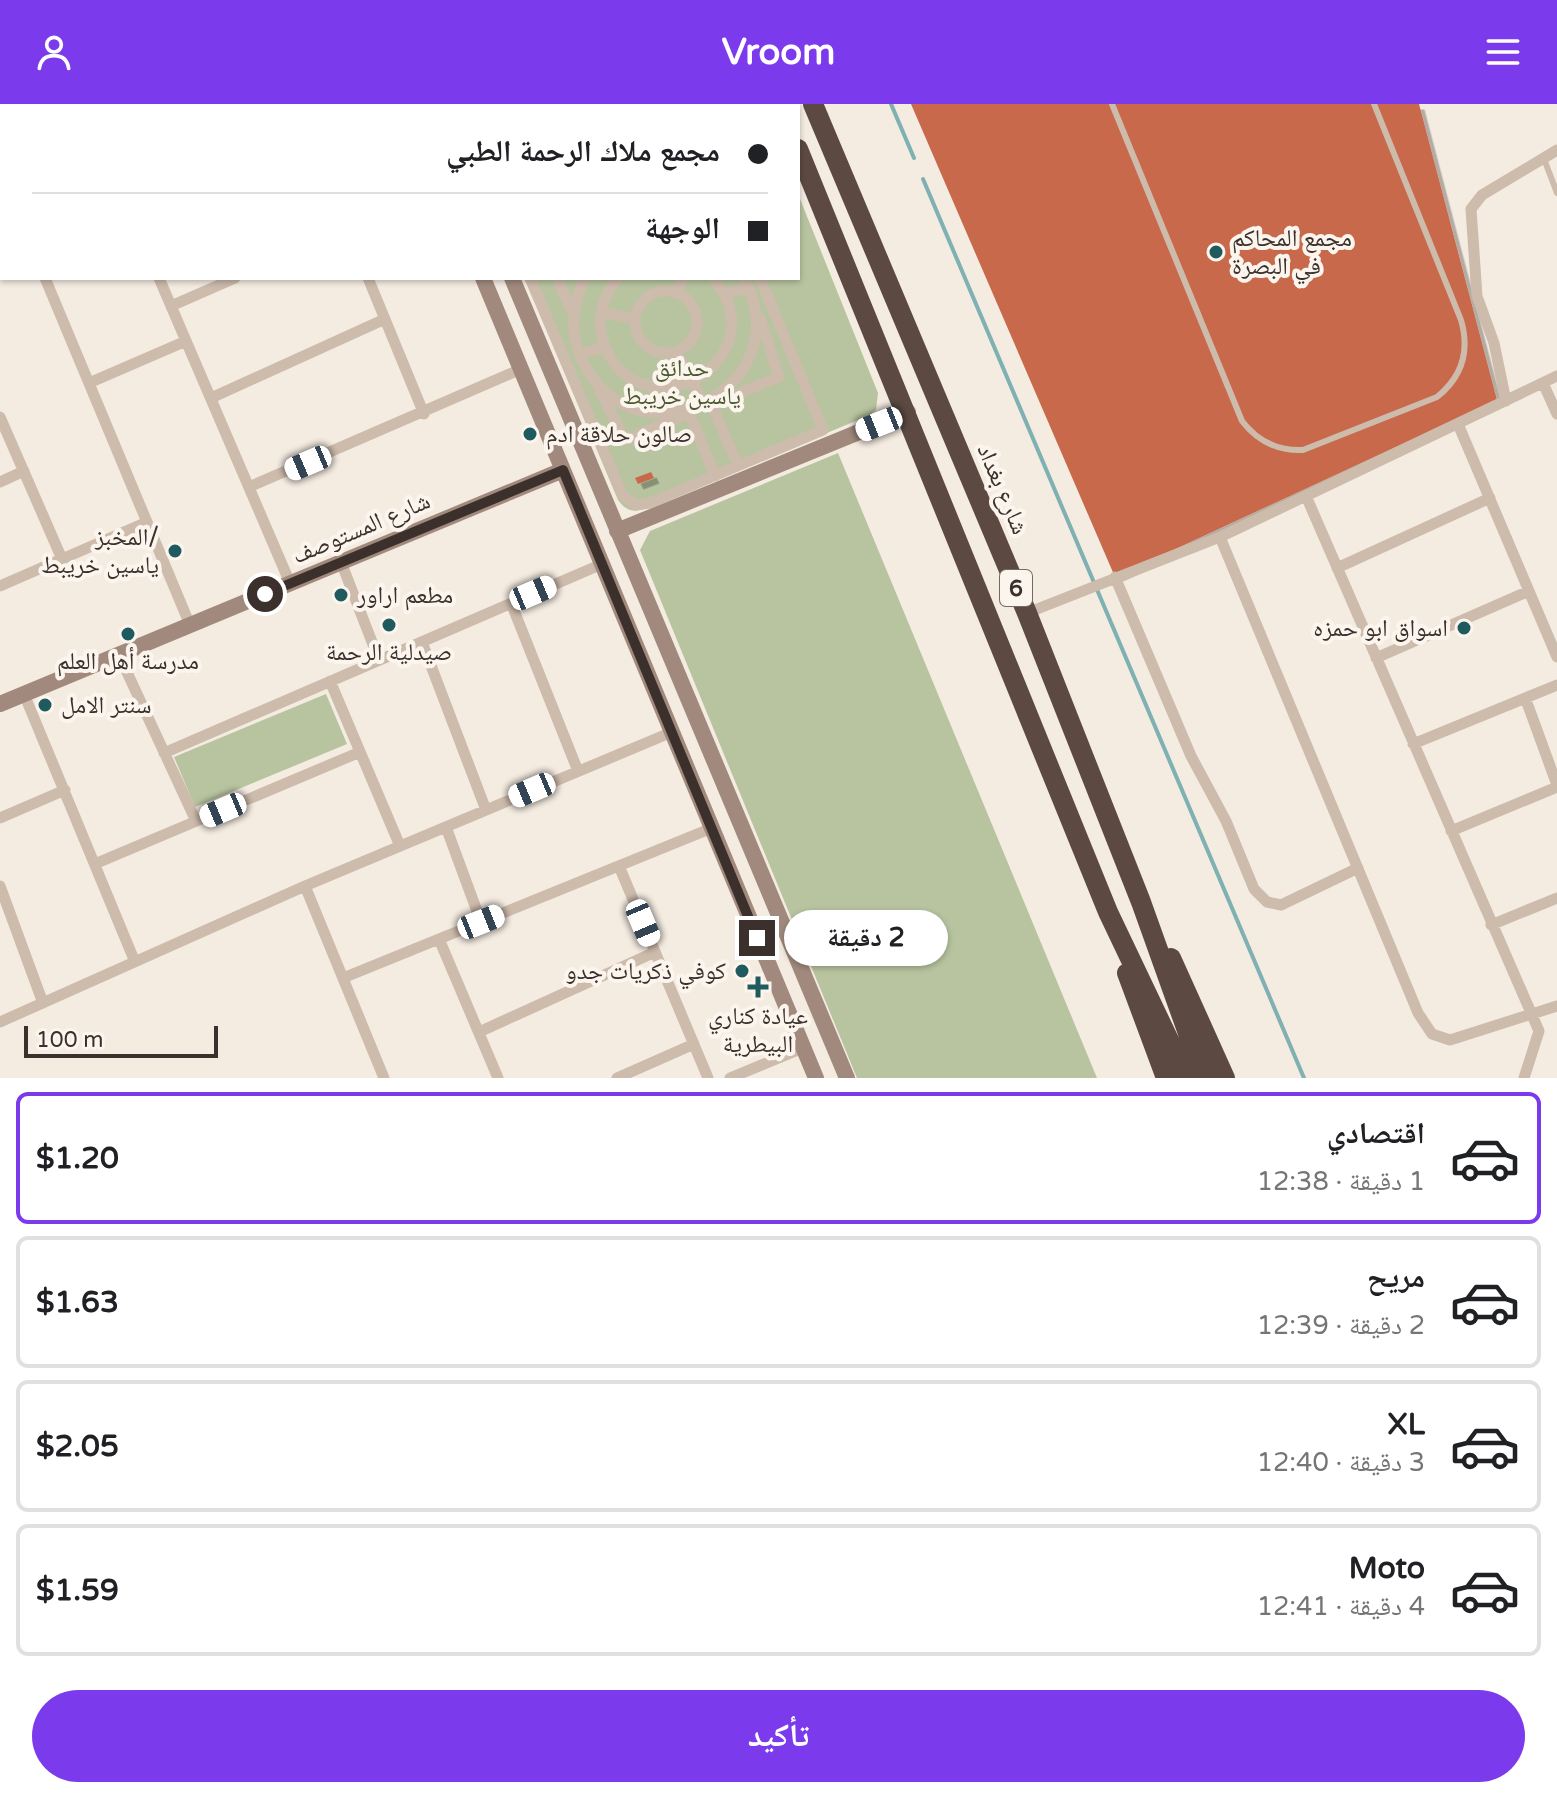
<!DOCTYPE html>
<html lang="ar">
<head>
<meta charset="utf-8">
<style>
	:root { --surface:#fff; --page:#f6f6f6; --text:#202124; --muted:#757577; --line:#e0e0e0; --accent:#7c3aed }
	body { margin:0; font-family:"Varela Round","Noto Naskh Arabic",sans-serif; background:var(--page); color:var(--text); direction:rtl; height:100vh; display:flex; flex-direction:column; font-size:30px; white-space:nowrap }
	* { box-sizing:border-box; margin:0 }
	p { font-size:26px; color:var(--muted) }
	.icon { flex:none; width:44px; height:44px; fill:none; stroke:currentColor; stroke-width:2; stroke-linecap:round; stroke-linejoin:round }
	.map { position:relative; height:974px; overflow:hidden; direction:ltr }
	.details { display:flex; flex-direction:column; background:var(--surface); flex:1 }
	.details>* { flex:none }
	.guide { position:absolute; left:0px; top:0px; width:800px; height:176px; box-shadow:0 2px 6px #0004; direction:rtl; display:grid; align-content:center; height:176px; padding:0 32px; background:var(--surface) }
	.scale { position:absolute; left:24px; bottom:20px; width:194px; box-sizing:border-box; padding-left:8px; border:4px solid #3b302b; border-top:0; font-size:22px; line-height:28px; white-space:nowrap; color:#3b302b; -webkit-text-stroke:6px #fbf5ee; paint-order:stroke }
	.end { position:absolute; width:36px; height:36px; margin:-18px; border:10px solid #3b302b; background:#fff; box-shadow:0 0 0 4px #fff }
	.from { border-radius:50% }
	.bubble { position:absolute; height:56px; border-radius:28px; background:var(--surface); box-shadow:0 2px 6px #0004; font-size:26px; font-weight:800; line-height:56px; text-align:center; direction:rtl }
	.car { position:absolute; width:24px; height:48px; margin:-24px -12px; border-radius:10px; box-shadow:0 0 6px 2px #0007; background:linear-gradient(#fff 24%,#345 0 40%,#fff 0 76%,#345 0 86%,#fff 0) }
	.guide b { display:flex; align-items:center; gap:28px; height:76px; font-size:30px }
	.guide b+b { border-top:2px solid var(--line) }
	.guide i { width:20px; height:20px; background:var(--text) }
	ul { padding:14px 0 0; list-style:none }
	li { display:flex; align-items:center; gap:24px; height:132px; margin:0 16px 12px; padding:0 16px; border:4px solid var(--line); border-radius:12px }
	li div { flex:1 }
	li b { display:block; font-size:30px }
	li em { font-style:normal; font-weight:800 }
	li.active { border-color:var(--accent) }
	li>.icon { width:72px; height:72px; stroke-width:1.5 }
	.button { display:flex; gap:16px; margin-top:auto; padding:16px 32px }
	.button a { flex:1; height:92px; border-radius:48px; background:var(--accent); color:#fff; font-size:32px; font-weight:800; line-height:92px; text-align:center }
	header { display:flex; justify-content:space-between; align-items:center; height:104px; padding:0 32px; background:var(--accent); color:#fff; font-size:36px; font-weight:800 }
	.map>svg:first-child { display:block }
	.green { fill:#b8c4a0 }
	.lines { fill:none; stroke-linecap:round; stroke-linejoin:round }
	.stream { stroke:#7fb0b2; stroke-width:4 }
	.building { fill:#c8694b; filter:url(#shadow) }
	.lane { stroke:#cdbbac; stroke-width:6 }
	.street { stroke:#cdbbac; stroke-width:11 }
	.secondary { stroke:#a18a7d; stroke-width:16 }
	.highway { stroke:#5c4a42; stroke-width:20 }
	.route { stroke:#3b302b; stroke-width:10 }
	.poi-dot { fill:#1f5a5e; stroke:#fbf5ee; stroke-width:3 }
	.labels { text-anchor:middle; stroke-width:8; stroke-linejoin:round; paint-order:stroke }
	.shield { fill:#fbf5ee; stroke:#756b66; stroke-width:2 }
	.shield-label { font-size:22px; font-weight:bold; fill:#3b302b }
	.poi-label { font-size:24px; fill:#3b302b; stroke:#fbf5ee; text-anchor:start }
	.park-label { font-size:24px; fill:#4a5a2e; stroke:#fbf5ee }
	.street-label { font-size:24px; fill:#3b302b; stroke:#fbf5ee }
</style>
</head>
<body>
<header><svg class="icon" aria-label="menu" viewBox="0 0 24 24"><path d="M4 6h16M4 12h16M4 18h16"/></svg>Vroom<svg class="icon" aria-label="person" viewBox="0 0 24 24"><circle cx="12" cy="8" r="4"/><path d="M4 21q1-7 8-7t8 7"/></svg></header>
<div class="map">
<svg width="1557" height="974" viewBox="0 0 1557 974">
	<defs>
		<filter id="shadow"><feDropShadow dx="5.5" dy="5.5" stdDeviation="0" flood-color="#0004"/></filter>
	</defs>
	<rect width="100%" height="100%" fill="#f4ebe1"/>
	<path class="green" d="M 453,0 L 762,0 L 763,2 L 454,2 Z
		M 798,90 L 878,289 L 876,306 L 870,311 L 644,405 C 633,409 625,406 618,396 L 525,174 L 798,174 Z
		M 838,349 L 1097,974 L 857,974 L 640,446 L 650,427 Z
		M 326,590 L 347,640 L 195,703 L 174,653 Z"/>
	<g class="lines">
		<path class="stream" d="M 891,0 L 914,54
			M 923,75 L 1304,974"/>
	</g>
	<path class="building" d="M 911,0 L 1419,0 L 1497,296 L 1115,473 Z
		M 651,368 L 654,374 L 638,380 L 635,374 Z"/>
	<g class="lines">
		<path class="lane" d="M 1112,0 L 1242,317 C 1258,338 1278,347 1303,346 L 1437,293 C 1462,273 1470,247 1461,216 L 1374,0
			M 1544,55 L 1557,89"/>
		<path class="street" d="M 85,0 L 85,2
			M 186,0 L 187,2
			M 295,0 L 296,2
			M 456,0 L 457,2
			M 688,0 L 689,2
			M 0,65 L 2,70
			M 0,165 L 2,165
			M 45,174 L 190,521
			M 159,174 L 290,479
			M 368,174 L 424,310
			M 530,174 L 622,390 L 635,401 L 650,399 L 823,326 L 760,174
			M 557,174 L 573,210
			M 585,174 C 572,200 569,230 582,256 C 635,368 803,284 744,174
			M 618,174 C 603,192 596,214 603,237 C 635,335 783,259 713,174
			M635 218a31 31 0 1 1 62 0a31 31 0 1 1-62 0Z
			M 676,189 L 683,174
			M 724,190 L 749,183
			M 171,202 L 235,174
			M 601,208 L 635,215
			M 676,247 L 704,300
			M 579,250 L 605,243
			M 89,279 L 186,237
			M 1543,279 L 1557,310
			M 599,285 L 625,336 L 685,311
			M 211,294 L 385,215
			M 710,297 L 738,362
			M 1506,297 L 1494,239 L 1477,192 L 1471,105 L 1482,91 L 1557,46
			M 715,299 L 779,273 L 760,214
			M 688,306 L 715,372
			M 0,313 L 62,455
			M 1458,320 L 1557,553
			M 0,378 L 24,367
			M 249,383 L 521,265
			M 1306,392 L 1539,927 L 1524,974
			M 1220,433 L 1418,909 L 1432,930 L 1450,936 L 1557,902
			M 341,458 L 379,556
			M 1337,464 L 1490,394
			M 1115,473 L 1191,652 L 1226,717 L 1254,785 L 1267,798 L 1281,801 L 1358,764
			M 0,482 L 147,418
			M 511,499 L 578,667
			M 1027,509 L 1220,433 L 1557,272
			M 422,538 L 486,706
			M 119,551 L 196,717
			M 1376,554 L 1529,487
			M 330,577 L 400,742
			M 24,590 L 135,858
			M 1526,596 L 1557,681
			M 1413,640 L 1557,581
			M 164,649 L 602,460
			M 0,714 L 65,686
			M 446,723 L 481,818
			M 1451,727 L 1557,683
			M 97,759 L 360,648
			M 619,762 L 708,974
			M 0,782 L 43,899
			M 305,782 L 384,974
			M 1491,821 L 1557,794
			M 439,835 L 498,974
			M 343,874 L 712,724
			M 0,918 L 305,782 L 672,628
			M 479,928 L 655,848
			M 617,974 L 694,940
			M 730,974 L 803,944"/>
		<path class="secondary" d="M 411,0 L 411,2
			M 439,0 L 440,2
			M 483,174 L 816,974
			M 512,174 L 847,974
			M 617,427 L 908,308
			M 0,600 L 563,366"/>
		<path class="highway" d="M 780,0 L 780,2
			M 813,0 L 1027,509 L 1141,798 L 1204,974
			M 798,45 L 1108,808 L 1187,974
			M 1171,854 L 1225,974
			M 1127,869 L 1166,974"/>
	</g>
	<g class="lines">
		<path class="route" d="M 265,490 L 563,366 L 757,834"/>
	</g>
	<g class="poi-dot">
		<circle cx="1216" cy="148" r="8"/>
		<circle cx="530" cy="330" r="8"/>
		<circle cx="175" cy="447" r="8"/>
		<circle cx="341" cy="491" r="8"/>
		<circle cx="389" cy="521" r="8"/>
		<circle cx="1464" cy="524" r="8"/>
		<circle cx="128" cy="530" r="8"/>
		<circle cx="45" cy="601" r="8"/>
		<circle cx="742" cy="867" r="8"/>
		<path d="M754 871h8v8h8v8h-8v8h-8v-8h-8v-8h8z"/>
	</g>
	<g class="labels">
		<rect class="shield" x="1000" y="466" width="32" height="36" rx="6"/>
		<g class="shield-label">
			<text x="1016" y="492">6</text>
		</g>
		<g class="poi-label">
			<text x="1232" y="142">مجمع المحاكم<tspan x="1232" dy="28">في البصرة</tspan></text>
			<text x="546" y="338">صالون حلاقة ادم</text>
			<text x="159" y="441" text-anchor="end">المخبز/<tspan x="159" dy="28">ياسين خريبط</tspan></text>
			<text x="357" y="499">مطعم اراور</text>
			<text x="1448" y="532" text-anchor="end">اسواق ابو حمزه</text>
			<text x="389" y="556" text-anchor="middle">صيدلية الرحمة</text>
			<text x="128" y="565" text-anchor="middle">مدرسة أهل العلم</text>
			<text x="61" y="609">سنتر الامل</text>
			<text x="726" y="875" text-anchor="end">كوفي ذكريات جدو</text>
			<text x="758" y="920" text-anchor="middle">عيادة كناري<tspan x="758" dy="28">البيطرية</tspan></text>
		</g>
		<g class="park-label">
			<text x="682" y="272">حدائق<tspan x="682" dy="28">ياسين خريبط</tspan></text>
		</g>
		<g class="street-label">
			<text transform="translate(1003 385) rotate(67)" y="8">شارع بغداد</text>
			<text transform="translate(361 424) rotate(-23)" y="8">شارع المستوصف</text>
		</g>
	</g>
</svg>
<div class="scale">100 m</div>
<i class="end from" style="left:265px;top:490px"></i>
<i class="end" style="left:757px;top:834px"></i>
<div class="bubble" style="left:784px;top:806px;width:164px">2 دقيقة</div>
<i class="car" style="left:879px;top:320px;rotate:248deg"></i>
<i class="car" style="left:308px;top:359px;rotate:247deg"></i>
<i class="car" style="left:533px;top:489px;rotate:67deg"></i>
<i class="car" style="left:532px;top:686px;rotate:247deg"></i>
<i class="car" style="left:223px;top:706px;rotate:247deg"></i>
<i class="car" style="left:481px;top:818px;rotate:68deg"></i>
<i class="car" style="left:643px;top:819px;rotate:157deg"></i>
<div class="guide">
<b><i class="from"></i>مجمع ملاك الرحمة الطبي</b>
<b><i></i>الوجهة</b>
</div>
</div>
<section class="details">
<ul>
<li class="active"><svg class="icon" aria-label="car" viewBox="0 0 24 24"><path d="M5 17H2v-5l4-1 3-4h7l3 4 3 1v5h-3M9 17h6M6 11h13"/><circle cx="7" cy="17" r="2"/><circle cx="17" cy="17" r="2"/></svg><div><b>اقتصادي</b><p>1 دقيقة · 12:38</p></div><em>$1.20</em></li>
<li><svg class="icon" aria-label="car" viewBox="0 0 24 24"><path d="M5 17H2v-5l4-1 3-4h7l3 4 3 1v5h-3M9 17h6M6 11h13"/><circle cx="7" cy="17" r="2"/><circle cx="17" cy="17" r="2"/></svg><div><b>مريح</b><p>2 دقيقة · 12:39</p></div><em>$1.63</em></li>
<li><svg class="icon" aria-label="car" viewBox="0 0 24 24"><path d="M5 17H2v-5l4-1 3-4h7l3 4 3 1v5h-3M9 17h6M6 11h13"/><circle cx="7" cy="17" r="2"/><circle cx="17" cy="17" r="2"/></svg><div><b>XL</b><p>3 دقيقة · 12:40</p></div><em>$2.05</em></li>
<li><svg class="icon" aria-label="car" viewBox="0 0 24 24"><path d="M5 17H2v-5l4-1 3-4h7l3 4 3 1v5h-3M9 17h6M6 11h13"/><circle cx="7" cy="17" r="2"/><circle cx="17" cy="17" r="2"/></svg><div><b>Moto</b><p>4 دقيقة · 12:41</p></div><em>$1.59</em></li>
</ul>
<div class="button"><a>تأكيد</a></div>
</section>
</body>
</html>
